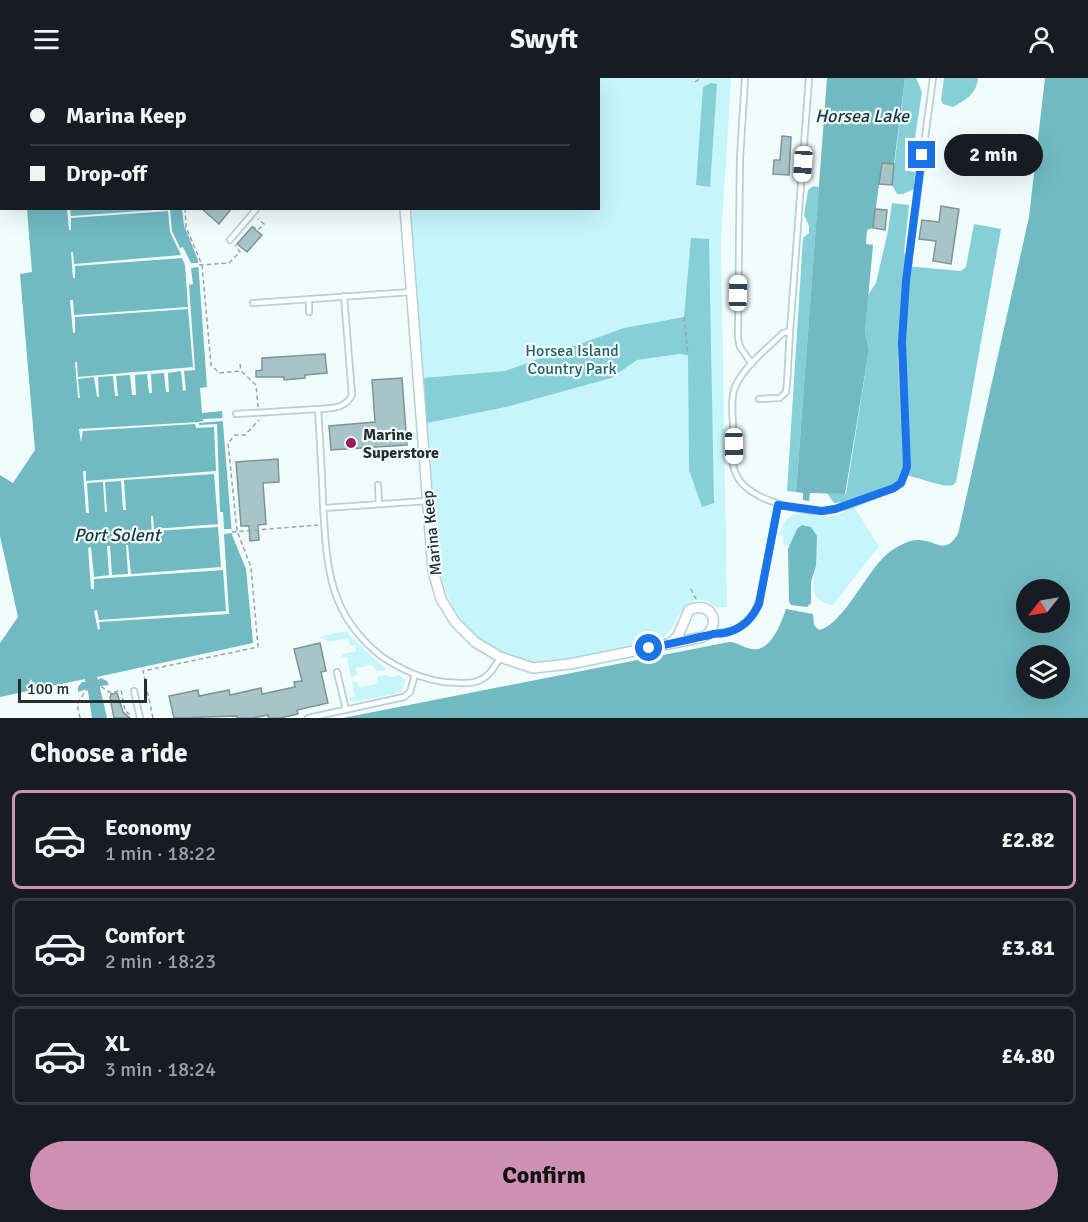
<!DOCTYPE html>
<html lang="en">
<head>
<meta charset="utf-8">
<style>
	:root { --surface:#171b24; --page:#20242c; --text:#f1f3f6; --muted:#9ea1a6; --line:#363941; --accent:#ce90b3 }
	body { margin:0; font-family:Signika,sans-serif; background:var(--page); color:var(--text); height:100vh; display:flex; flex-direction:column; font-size:22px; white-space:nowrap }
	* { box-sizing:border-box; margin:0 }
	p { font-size:20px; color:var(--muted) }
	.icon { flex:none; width:33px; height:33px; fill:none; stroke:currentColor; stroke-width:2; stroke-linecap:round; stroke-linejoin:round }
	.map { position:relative; height:640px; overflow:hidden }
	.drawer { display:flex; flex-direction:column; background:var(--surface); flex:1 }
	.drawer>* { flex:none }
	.guide { position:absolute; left:0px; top:0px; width:600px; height:132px; box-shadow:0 6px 24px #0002; display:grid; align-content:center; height:132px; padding:0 30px; background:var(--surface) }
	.needle { width:39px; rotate:239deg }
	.fabs { position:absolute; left:1016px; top:501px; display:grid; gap:12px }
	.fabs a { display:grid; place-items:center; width:54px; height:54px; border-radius:50%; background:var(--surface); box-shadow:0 6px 24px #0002; font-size:30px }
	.scale { position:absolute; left:18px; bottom:15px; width:129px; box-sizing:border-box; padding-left:6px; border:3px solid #252f31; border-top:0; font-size:16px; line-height:21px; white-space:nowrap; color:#252f31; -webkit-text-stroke:4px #f1fcfd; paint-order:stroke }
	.end { position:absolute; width:27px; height:27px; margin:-14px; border:8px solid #1a73e8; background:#fff; box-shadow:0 0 0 3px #fff }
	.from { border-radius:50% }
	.bubble { position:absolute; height:42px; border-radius:21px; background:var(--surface); box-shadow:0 6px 24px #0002; font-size:20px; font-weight:700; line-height:42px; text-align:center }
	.car { position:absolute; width:18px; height:36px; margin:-18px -9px; border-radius:8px; box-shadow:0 0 4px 2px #0007; background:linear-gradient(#fff 24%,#345 0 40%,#fff 0 76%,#345 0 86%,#fff 0) }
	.guide b { display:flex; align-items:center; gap:21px; height:57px; font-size:22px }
	.guide b+b { border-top:2px solid var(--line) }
	.guide i { width:15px; height:15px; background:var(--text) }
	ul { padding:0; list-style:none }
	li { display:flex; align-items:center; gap:18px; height:99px; margin:0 12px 9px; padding:0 18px; border:3px solid var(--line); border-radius:9px }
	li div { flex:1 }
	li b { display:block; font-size:22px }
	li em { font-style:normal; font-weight:700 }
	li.selected { border-color:var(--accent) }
	li>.icon { width:54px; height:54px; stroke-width:1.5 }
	h2 { padding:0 30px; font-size:27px; line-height:72px }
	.primary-button { display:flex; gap:12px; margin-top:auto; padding:12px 30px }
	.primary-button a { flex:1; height:69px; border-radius:36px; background:var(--accent); color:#111; font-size:24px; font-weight:700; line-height:69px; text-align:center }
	header { display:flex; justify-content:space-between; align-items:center; height:78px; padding:0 30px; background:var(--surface); font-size:27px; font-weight:700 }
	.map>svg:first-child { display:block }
	.green { fill:#c6f6fc }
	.forest { fill:#86cfd7 }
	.water { fill:#71bac2; fill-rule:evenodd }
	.pier { fill:#f1fcfd }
	.building { fill:#a9c4c7; stroke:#7b9599; stroke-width:1.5 }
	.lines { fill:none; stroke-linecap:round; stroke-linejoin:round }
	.service-casing { stroke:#b5d1d4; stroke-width:8 }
	.minor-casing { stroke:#b5d1d4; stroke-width:12 }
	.path { stroke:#9ba6a7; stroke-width:1.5; stroke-dasharray:4.5 3; stroke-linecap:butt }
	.service { stroke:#fff; stroke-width:4.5 }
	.minor { stroke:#fff; stroke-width:9 }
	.route { stroke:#1a73e8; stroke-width:8 }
	.poi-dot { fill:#a31861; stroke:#f1fcfd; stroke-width:2 }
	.labels { text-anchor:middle; stroke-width:4.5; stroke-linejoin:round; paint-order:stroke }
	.park-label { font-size:16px; fill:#236067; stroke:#f1fcfd }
	.poi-label { font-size:16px; font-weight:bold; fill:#252f31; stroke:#f1fcfd; text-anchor:start }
	.street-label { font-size:16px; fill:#252f31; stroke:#f1fcfd }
	.water-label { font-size:18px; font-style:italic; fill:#15393d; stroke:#f1fcfd }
</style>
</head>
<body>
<header><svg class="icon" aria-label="menu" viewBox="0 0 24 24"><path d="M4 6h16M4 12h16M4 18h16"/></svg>Swyft<svg class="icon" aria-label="person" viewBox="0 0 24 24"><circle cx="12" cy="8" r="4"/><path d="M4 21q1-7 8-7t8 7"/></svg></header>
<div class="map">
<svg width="1088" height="640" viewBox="0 0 1088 640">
	<rect width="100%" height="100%" fill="#f1fcfd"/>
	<path class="green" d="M 399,0 L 731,0 L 721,164 L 727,529 C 723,529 717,530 714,528 C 708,525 704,521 697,522 C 676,525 679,553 657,563 C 642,569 624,571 608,574 C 585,580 560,587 536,585 C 486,580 448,538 439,490 L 410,131 L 598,130 L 598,2 Z
		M 854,429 L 879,468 L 833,527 C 821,526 816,521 813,510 L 817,458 L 809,448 L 804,447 L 797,451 L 790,468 L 783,467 L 784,458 L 779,457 C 791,423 804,441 833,438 C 842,437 846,431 854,429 Z
		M 346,553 L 361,569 L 387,592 L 376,593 L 372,587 L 356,590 L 357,596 L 351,600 L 347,579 L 340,580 L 343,576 L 356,573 L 355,567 L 350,567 L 348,560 L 330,564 L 319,559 Z
		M 385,597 L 392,599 L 399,597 L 405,602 L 402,613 L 399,615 L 352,624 L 349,620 L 355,618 L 352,604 L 357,604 L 360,609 L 376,606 L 378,598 Z"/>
	<path class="forest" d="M 905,0 L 916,0 L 922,14 L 910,93 L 915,94 L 914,111 L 903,116 L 897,116 L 892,107 Z
		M 944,0 L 978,0 C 977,16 965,22 953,29 L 943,26 L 941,22 Z
		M 711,5 L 717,6 L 710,109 L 696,107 L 703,9 Z
		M 813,108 L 819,109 L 796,414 L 787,413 L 803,160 L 809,155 L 809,148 L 804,137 L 808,112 Z
		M 892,125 L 909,127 L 904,175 L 907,177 L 906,188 L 961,193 L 966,189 L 974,146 L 1001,151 L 956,404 L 953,407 C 942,410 918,399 905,397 C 901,399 898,403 894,406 C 880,413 849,425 834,425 L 827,415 L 846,416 L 869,272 L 865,253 L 868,217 L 876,205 L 888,153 Z
		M 691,160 L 709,161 L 714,425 L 702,429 L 689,392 L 688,277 L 679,276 L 637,282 L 611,300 L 506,329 L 427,345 L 423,300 L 505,293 L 624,250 L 684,239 Z"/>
	<path class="water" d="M 827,0 L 905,0 L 894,86 L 882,85 L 873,150 L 867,152 L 866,166 L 873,167 L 865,253 L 869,272 L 845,416 L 810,415 L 809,423 L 803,422 L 803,415 L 796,414 Z
		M 1045,0 L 1088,0 L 1088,640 L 343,640 L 729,564 C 738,564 743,570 752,571 C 771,574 781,545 786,531 L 813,536 L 814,547 L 819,552 C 842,548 867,493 886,477 C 894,470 907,462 918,462 C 937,462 944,478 958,456 L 1029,139 ZM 1026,512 L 1059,512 L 1059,544 L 1026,544 ZM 1026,578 L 1059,578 L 1059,610 L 1026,610 Z
		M 27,131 L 182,131 L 184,147 L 198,182 L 207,309 L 200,310 L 202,335 L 222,333 L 232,457 L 246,491 L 253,565 L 97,599 L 98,602 L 101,600 L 107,603 L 109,607 L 100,608 L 100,610 L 107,640 L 92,640 L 88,613 L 86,611 L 78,614 L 78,609 L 82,604 L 85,604 L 85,601 L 0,619 L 0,565 L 18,539 L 0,458 L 0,397 L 13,405 L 35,372 L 20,196 L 32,194 Z
		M 802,447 L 811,449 L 817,458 L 816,488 L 811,504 L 811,525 L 807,529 L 791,527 L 789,524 L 788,471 L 797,451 Z"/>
	<path class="pier" d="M 67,131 L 70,131 L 71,138 L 170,131 L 172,153 L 180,170 L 183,169 L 191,185 L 199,185 L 199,189 L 191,190 L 193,206 L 189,207 L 195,292 L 184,293 L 186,312 L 183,313 L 181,293 L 168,295 L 169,314 L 166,314 L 164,295 L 151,296 L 152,315 L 149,315 L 147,296 L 135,297 L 136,317 L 132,317 L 130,297 L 116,298 L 118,318 L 115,318 L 113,298 L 98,299 L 99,319 L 97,319 L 94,299 L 78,301 L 80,320 L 78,320 L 75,284 L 77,284 L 78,299 L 193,289 L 188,231 L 75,239 L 75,255 L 73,255 L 70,222 L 73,222 L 74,237 L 188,229 L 185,187 L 182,180 L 75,188 L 75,200 L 73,200 L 71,174 L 73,174 L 74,186 L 181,177 L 170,154 L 168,133 L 71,140 L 71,152 L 69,152 Z
		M 223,340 L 223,343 L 199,345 L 199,347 L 217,346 L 220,434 L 223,434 L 224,451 L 232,451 L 232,455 L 224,456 L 229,536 L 99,544 L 100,551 L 98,552 L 94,533 L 97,532 L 99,542 L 226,533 L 223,492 L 94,501 L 94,511 L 91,511 L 88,470 L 91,469 L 94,499 L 109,497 L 107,468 L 110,468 L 112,497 L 128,496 L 126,467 L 128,467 L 131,496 L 221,489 L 218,449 L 155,453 L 155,463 L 152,463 L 151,438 L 153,438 L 154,451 L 218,446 L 214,396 L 124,402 L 126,432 L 123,432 L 121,403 L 105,404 L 107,434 L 105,434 L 103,404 L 87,405 L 89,435 L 86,435 L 83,393 L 86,393 L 86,403 L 216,393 L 214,349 L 196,350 L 195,346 L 83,353 L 81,364 L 79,351 L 199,344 L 203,343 L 203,341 Z"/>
	<path class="building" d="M 782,58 L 791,59 L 789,97 L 773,96 L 774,82 L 780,82 Z
		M 882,85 L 894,86 L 892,107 L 879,106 Z
		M 941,128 L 959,131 L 951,186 L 933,183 L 936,163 L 919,161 L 922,142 L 939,144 Z
		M 201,130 L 232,130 L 219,146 Z
		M 875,131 L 887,132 L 885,152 L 873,150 Z
		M 252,149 L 262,157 L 247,174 L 237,166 Z
		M 325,276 L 327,295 L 305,297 L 305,300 L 284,302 L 284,299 L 256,299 L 256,293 L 262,292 L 262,280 Z
		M 402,300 L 407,367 L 331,372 L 329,348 L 375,344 L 372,302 Z
		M 278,381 L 279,404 L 263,405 L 266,446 L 258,447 L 259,462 L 250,463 L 249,448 L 241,448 L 236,384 Z
		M 320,565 L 326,593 L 321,594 L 328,625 L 297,632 L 298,636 L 280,640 L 268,640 L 268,637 L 253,640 L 237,640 L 237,638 L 174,640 L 169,618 L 198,612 L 199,618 L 229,612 L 230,617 L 261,610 L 262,616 L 295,609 L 294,604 L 302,603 L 294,571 Z
		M 117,615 L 123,634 L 130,640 L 114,640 L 110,620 L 111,616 Z"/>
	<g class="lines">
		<g class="service-casing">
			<path id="service" d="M 222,0 L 222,2
				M 745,0 L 740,80 L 738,260 L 740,269 L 752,286
				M 230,162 L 257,130
				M 309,221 L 309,234
				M 253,225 L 411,214
				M 790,253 L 783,255 C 767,271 744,288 735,309 C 730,322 733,337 733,350 C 733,364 730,383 736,396 C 746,421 800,435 824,433 C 848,430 872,418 894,410 L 901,405 L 907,389 L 901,284 L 906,203 L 933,0
				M 759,321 L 780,320 L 786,314 L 787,305 L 790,253 L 809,0
				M 318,331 C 332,330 345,331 352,317 L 344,218
				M 236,336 L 318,331 C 320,363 322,395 323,427 C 327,489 328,536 381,578 C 400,591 421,601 444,604 C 473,606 486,608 500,579
				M 378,407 L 379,426
				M 324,430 L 427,423
				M 708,557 L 735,552 L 747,544 L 754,535 L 760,520 L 778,427
				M 337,594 L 346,632
				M 134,613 L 140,640
				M 308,640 L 404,619 L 410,614 L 415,597"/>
		</g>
		<g class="minor-casing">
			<path id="minor" d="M 395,0 L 395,2
				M 405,130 L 433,493 L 441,521 L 455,544 L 475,564 L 500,579 L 533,590 L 570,586 L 703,559 C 722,549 713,521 689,532 L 678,558 L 669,566"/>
		</g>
		<path class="path" d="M 55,0 L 57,2
			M 176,0 L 176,2
			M 295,0 L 295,2
			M 69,2 L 70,0
			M 695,4 L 701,0
			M 185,130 L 186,149 L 202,187 L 211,287 L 219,295 L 241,293 L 256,307 L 258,329
			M 252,148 L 258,152 L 264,146 L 258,141
			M 199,187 L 229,185 L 240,174 L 235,167
			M 684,239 L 688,277
			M 240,286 L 241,293
			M 232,454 L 318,447
			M 691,511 L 696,521
			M 80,640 L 77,626 L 92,603 L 111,615 L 121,612 L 125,633 L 132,638
			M 153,640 L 143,593 L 258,569 L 251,489 L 237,453 L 228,365 L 235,357 L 245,357 L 259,342"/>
		<use href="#service" class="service"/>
		<use href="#minor" class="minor"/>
	</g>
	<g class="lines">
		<path class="route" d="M 649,570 C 670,566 690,561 710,557 C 714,555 719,556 724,555 C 741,552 752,541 759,526 L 778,427 L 822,433 L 835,431 L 894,410 L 901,405 L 907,389 L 902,264 L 906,203 L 922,77"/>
	</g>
	<circle class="poi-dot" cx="351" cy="365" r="6"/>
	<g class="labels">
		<g class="park-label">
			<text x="572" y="278">Horsea Island<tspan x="572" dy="18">Country Park</tspan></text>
		</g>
		<g class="poi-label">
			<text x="363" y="362">Marine<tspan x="363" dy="18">Superstore</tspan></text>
		</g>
		<g class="street-label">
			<text transform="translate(431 455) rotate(-96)" y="6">Marina Keep</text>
		</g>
		<g class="water-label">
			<text x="862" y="44">Horsea Lake</text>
			<text x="117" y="463">Port Solent</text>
		</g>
	</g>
</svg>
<div class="fabs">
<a><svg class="needle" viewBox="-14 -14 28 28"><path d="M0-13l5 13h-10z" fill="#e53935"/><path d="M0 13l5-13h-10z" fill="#9ea1a6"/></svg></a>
<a><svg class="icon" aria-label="layers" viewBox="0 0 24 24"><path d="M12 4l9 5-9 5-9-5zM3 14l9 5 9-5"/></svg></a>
</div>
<div class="scale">100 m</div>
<i class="end from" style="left:649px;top:570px"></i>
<i class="end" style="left:922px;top:77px"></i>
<div class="bubble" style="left:944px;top:56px;width:99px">2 min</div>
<i class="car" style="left:803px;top:86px;rotate:184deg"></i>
<i class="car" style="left:738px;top:215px;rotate:1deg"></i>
<i class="car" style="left:734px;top:368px;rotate:179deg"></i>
<div class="guide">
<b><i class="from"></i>Marina Keep</b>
<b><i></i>Drop-off</b>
</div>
</div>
<section class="drawer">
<h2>Choose a ride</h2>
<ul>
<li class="selected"><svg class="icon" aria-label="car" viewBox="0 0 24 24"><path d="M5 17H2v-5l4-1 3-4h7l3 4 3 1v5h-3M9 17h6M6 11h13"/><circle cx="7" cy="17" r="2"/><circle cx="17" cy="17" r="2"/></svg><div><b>Economy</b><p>1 min · 18:22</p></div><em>£2.82</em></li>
<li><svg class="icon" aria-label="car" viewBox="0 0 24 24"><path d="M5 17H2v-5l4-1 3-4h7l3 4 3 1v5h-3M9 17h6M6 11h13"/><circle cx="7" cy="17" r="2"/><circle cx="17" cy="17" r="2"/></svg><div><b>Comfort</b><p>2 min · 18:23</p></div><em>£3.81</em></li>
<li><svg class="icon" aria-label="car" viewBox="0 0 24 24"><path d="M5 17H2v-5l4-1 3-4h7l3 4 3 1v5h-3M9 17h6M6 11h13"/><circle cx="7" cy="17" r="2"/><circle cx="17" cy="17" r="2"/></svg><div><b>XL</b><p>3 min · 18:24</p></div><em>£4.80</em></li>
</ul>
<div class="primary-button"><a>Confirm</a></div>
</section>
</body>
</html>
